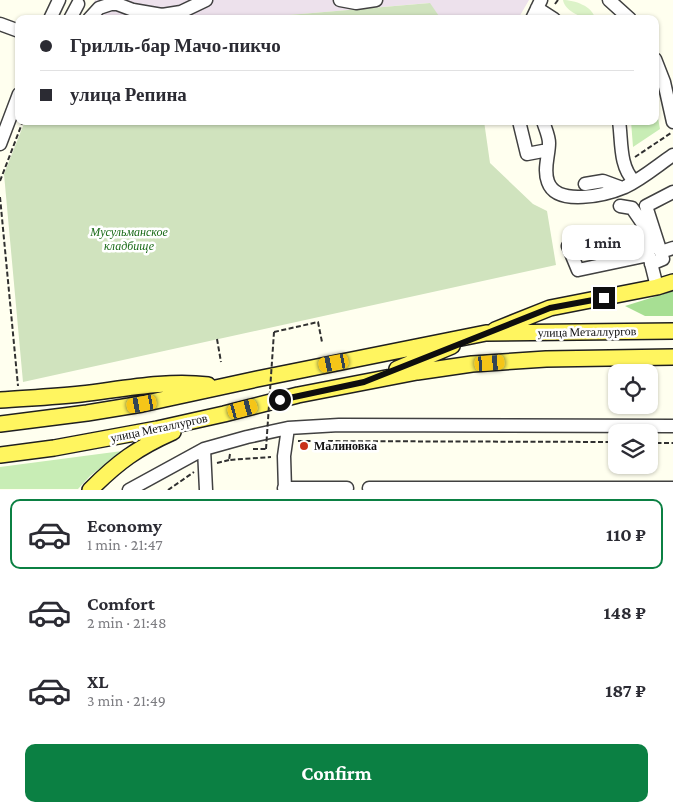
<!DOCTYPE html>
<html lang="en">
<head>
<meta charset="utf-8">
<style>
	:root { --surface:#fff; --page:#f2f2f3; --text:#2b2b33; --muted:#7c7c81; --line:#e1e1e2; --accent:#0b8043 }
	body { margin:0; font-family:"Crimson Pro",serif; background:var(--page); color:var(--text); height:100vh; display:flex; flex-direction:column; font-size:19px; white-space:nowrap }
	* { box-sizing:border-box; margin:0 }
	p { font-size:16px; color:var(--muted) }
	.icon { flex:none; width:28px; height:28px; fill:none; stroke:currentColor; stroke-width:2; stroke-linecap:round; stroke-linejoin:round }
	.map { position:relative; height:490px; overflow:hidden }
	.details { display:flex; flex-direction:column; background:var(--surface); flex:1 }
	.details>* { flex:none }
	.hud { position:absolute; left:15px; top:15px; width:644px; height:110px; border-radius:10px; box-shadow:0 1px 4px #0004; display:grid; align-content:center; height:110px; padding:0 25px; background:var(--surface) }
	.controls { position:absolute; left:608px; top:364px; display:grid; gap:10px }
	.controls a { display:grid; place-items:center; width:50px; height:50px; border-radius:10px; background:var(--surface); box-shadow:0 1px 4px #0004; font-size:25px }
	.end { position:absolute; width:22px; height:22px; margin:-11px; border:6px solid #0e0e0e; background:#fff; box-shadow:0 0 0 2px #fff }
	.from { border-radius:50% }
	.bubble { position:absolute; height:35px; border-radius:10px; background:var(--surface); box-shadow:0 1px 4px #0004; font-size:16px; font-weight:700; line-height:35px; text-align:center }
	.car { position:absolute; width:15px; height:30px; margin:-15px -8px; border-radius:6px; box-shadow:0 0 4px 1px #0007; background:linear-gradient(#f5c518 24%,#345 0 40%,#f5c518 0 76%,#345 0 86%,#f5c518 0) }
	.hud b { display:flex; align-items:center; gap:18px; height:48px; font-size:19px }
	.hud b+b { border-top:1px solid var(--line) }
	.hud i { width:12px; height:12px; background:var(--text) }
	ul { padding:9px 0 0; list-style:none }
	li { display:flex; align-items:center; gap:15px; height:70px; margin:0 10px 8px; padding:0 15px; border:2px solid transparent; border-radius:10px }
	li div { flex:1 }
	li b { display:block; font-size:19px }
	li em { font-style:normal; font-weight:700 }
	li.selected { border-color:var(--accent) }
	li>.icon { width:45px; height:45px; stroke-width:1.5 }
	.action { display:flex; gap:10px; margin-top:auto; padding:10px 25px }
	.action a { flex:1; height:58px; border-radius:10px; background:var(--accent); color:#fff; font-size:20px; font-weight:700; line-height:58px; text-align:center }
	.map>svg:first-child { display:block }
	.industrial { fill:#ede1ec }
	.green { fill:#c8edb5 }
	.forest { fill:#a7df93 }
	.cemetery { fill:#d0e3be }
	.pitch { fill:#dcf3c8 }
	.lines { fill:none; stroke-linecap:round; stroke-linejoin:round }
	.minor-casing { stroke:#414141; stroke-width:15 }
	.major-casing { stroke:#1f1f1f; stroke-width:18 }
	.path { stroke:#303030; stroke-width:2; stroke-dasharray:5 2.5; stroke-linecap:butt }
	.minor { stroke:#fff; stroke-width:12 }
	.major { stroke:#fff55f; stroke-width:15 }
	.path-bridge { stroke:#303030; stroke-width:2; stroke-dasharray:5 2.5; stroke-linecap:butt }
	.route { stroke:#0e0e0e; stroke-width:6 }
	.poi-dot { fill:#c9321b; stroke:#fff; stroke-width:2 }
	.labels { text-anchor:middle; stroke-width:5; stroke-linejoin:round; paint-order:stroke }
	.park-label { font-size:12px; font-style:italic; fill:#1b6b19; stroke:#fff }
	.street-label { font-size:12px; fill:#0e0e0e; stroke:#fff }
	.poi-label { font-size:12px; font-weight:bold; fill:#0e0e0e; stroke:#fff; text-anchor:start }
</style>
</head>
<body>
<div class="map">
<svg width="673" height="490" viewBox="0 0 673 490">
	<rect width="100%" height="100%" fill="#ffffef"/>
	<path class="industrial" d="M 95,0 L 529,0 L 518,19 L 441,19 L 429,3 L 241,19 L 88,19 Z"/>
	<path class="green" d="M 655,101 L 660,129 L 633,147 L 631,121 L 655,121 Z
		M 122,451 L 90,476 L 78,489 L 0,489 L 0,467 Z"/>
	<path class="forest" d="M 673,291 L 673,316 L 645,316 L 625,306 Z"/>
	<path class="cemetery" d="M 430,3 L 441,19 L 241,19 Z
		M 25,121 L 484,121 L 490,163 L 533,204 L 547,211 L 556,265 L 23,382 L 4,174 Z"/>
	<path class="pitch" d="M 563,0 C 574,0 593,6 595,19 C 584,19 565,12 563,0 Z"/>
	<g class="lines">
		<g class="minor-casing">
			<path id="minor" d="M 340,0 L 356,3 L 376,0
				M 609,0 L 630,19
				M 537,8 L 554,19
				M 50,19 L 59,0
				M 70,19 L 78,4
				M 89,19 L 99,8 L 111,4 L 117,4 L 133,10 L 162,15 L 181,12 L 206,0
				M 532,19 L 541,0
				M 0,24 L 19,31
				M 655,59 L 664,82 L 673,122
				M 519,121 L 527,154 L 548,150
				M 543,121 C 545,128 549,136 549,143 C 549,156 543,169 548,182 C 557,207 606,195 625,187 C 642,179 657,166 673,155
				M 619,121 C 622,141 619,166 634,181
				M 0,144 L 19,94
				M 585,184 L 603,181 L 622,188
				M 620,206 L 632,208 L 643,224 L 649,255 L 657,287
				M 568,246 L 578,270 L 649,255
				M 661,252 L 673,248
				M 651,264 L 663,259 L 646,206 L 673,192
				M 204,449 L 206,490
				M 284,488 L 347,488
				M 369,488 L 673,488
				M 129,490 L 204,449 L 247,437 L 288,428 L 339,425 L 673,426
				M 285,490 L 284,456 L 288,428"/>
		</g>
		<g class="major-casing">
			<path id="major" d="M 495,330 L 550,308 L 657,287 L 673,282
				M 397,369 L 452,346
				M 0,400 C 27,398 54,397 81,394 C 123,389 166,380 208,385
				M 0,424 L 87,413 L 142,404 L 257,379 L 486,333 L 673,331
				M 0,455 L 54,448 L 157,429 L 224,414 L 298,395 L 417,372 L 472,364 L 546,359 L 673,357
				M 90,490 C 118,462 137,448 173,432"/>
		</g>
		<path class="path" d="M 555,4 L 558,0
			M 635,157 L 671,133
			M 0,181 L 23,121
			M 0,197 L 18,386
			M 274,332 L 318,322 L 322,342
			M 217,339 L 221,362
			M 298,441 L 616,442
			M 649,443 L 673,443
			M 253,449 L 266,449
			M 230,454 L 229,460 L 271,457
			M 217,463 L 229,460
			M 168,490 L 194,472"/>
		<use href="#minor" class="minor"/>
		<use href="#major" class="major"/>
		<path class="path-bridge" d="M 266,449 L 274,332"/>
	</g>
	<g class="lines">
		<path class="route" d="M 280,400 L 364,382 L 550,308 L 604,298"/>
	</g>
	<circle class="poi-dot" cx="304" cy="446" r="5"/>
	<g class="labels">
		<g class="park-label">
			<text x="129" y="236">Мусульманское<tspan x="129" dy="14">кладбище</tspan></text>
		</g>
		<g class="street-label">
			<text transform="translate(587 332) rotate(-1)" y="4">улица Металлургов</text>
			<text transform="translate(159 428) rotate(-12)" y="4">улица Металлургов</text>
		</g>
		<g class="poi-label">
			<text x="314" y="450">Малиновка</text>
		</g>
	</g>
</svg>
<div class="controls">
<a><svg class="icon" aria-label="locate" viewBox="0 0 24 24"><circle cx="12" cy="12" r="6"/><path d="M12 2v4M12 18v4M2 12h4M18 12h4"/></svg></a>
<a><svg class="icon" aria-label="layers" viewBox="0 0 24 24"><path d="M12 4l9 5-9 5-9-5zM3 14l9 5 9-5"/></svg></a>
</div>
<i class="end from" style="left:280px;top:400px"></i>
<i class="end" style="left:604px;top:298px"></i>
<div class="bubble" style="left:562px;top:225px;width:82px">1 min</div>
<i class="car" style="left:334px;top:363px;rotate:259deg"></i>
<i class="car" style="left:490px;top:363px;rotate:86deg"></i>
<i class="car" style="left:142px;top:404px;rotate:260deg"></i>
<i class="car" style="left:243px;top:409px;rotate:75deg"></i>
<div class="hud">
<b><i class="from"></i>Грилль-бар Мачо-пикчо</b>
<b><i></i>улица Репина</b>
</div>
</div>
<section class="details">
<ul>
<li class="selected"><svg class="icon" aria-label="car" viewBox="0 0 24 24"><path d="M5 17H2v-5l4-1 3-4h7l3 4 3 1v5h-3M9 17h6M6 11h13"/><circle cx="7" cy="17" r="2"/><circle cx="17" cy="17" r="2"/></svg><div><b>Economy</b><p>1 min · 21:47</p></div><em>110 ₽</em></li>
<li><svg class="icon" aria-label="car" viewBox="0 0 24 24"><path d="M5 17H2v-5l4-1 3-4h7l3 4 3 1v5h-3M9 17h6M6 11h13"/><circle cx="7" cy="17" r="2"/><circle cx="17" cy="17" r="2"/></svg><div><b>Comfort</b><p>2 min · 21:48</p></div><em>148 ₽</em></li>
<li><svg class="icon" aria-label="car" viewBox="0 0 24 24"><path d="M5 17H2v-5l4-1 3-4h7l3 4 3 1v5h-3M9 17h6M6 11h13"/><circle cx="7" cy="17" r="2"/><circle cx="17" cy="17" r="2"/></svg><div><b>XL</b><p>3 min · 21:49</p></div><em>187 ₽</em></li>
</ul>
<div class="action"><a>Confirm</a></div>
</section>
</body>
</html>
